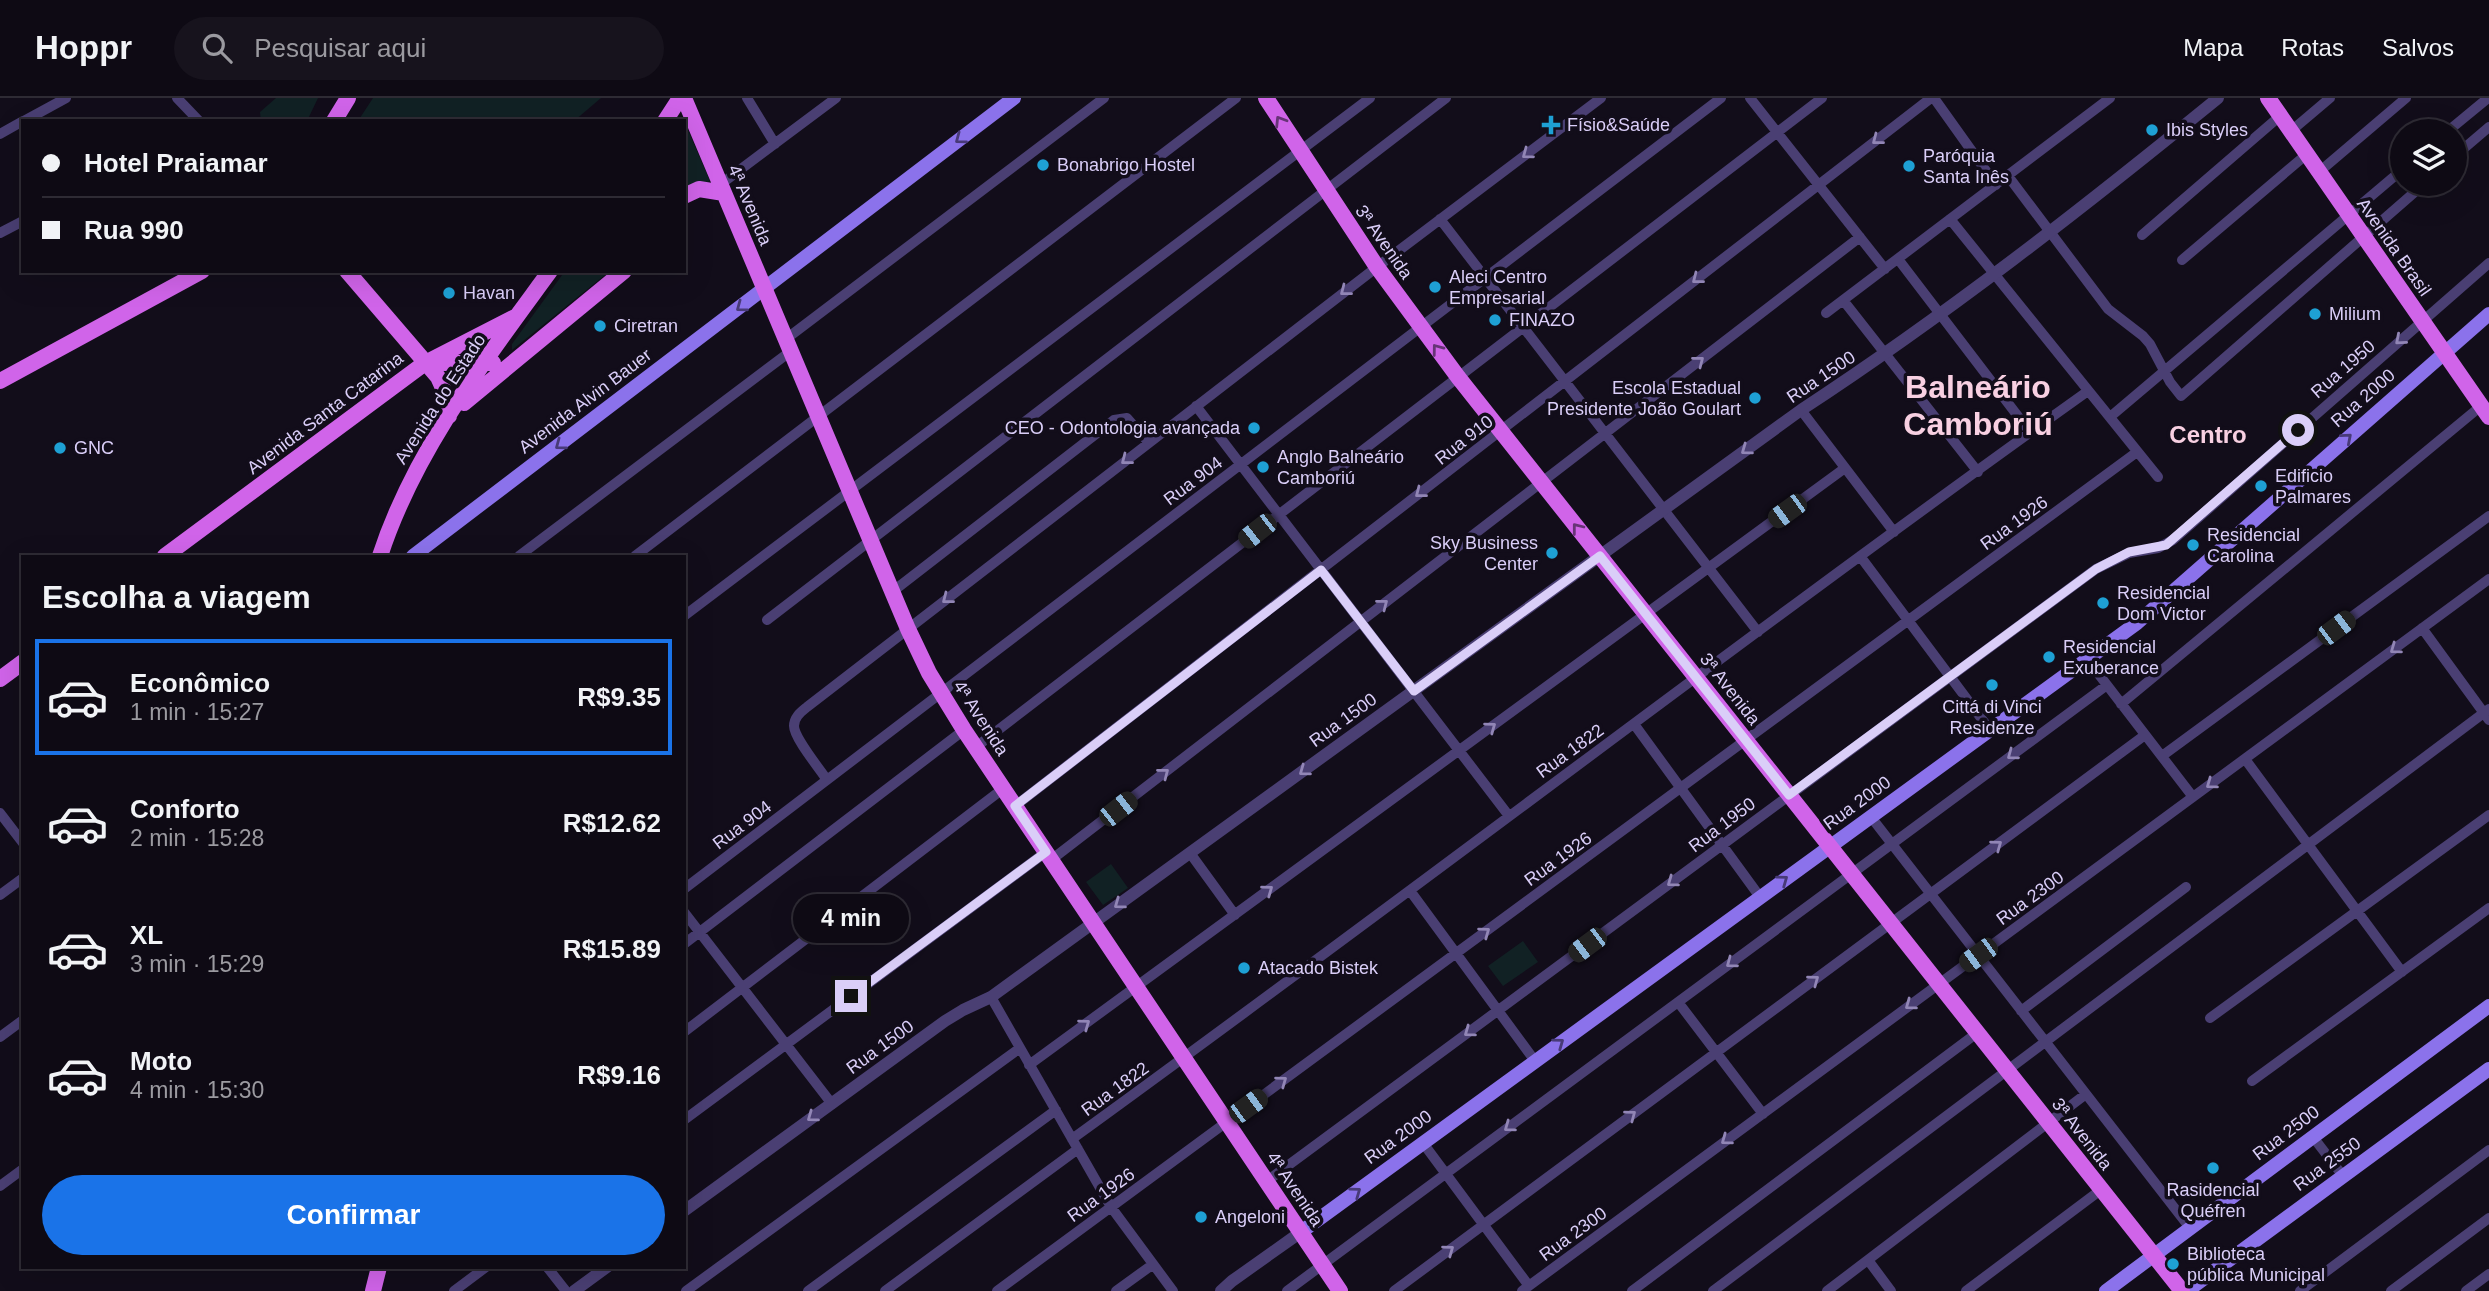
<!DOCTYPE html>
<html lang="pt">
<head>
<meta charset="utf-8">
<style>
	:root { --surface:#0e0a14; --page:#17131d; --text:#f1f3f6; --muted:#9b9aa0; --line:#2e2b34; --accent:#1a73e8 }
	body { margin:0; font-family:Arial,sans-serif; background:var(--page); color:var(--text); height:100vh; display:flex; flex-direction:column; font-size:26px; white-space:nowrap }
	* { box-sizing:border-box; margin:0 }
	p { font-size:23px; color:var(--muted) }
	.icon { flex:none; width:38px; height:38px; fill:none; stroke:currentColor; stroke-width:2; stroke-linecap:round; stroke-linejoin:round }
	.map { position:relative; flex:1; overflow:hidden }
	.side { position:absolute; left:21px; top:457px; width:665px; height:714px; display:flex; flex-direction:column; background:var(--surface); border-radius:0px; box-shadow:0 7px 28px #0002,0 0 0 2px var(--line) }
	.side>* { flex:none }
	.banner { position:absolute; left:21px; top:21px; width:665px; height:154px; border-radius:0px; box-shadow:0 7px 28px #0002,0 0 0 2px var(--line); display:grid; align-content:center; height:154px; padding:0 21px; background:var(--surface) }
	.tools { position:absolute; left:2390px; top:21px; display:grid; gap:14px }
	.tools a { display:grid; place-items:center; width:77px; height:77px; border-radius:50%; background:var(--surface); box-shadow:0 7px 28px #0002,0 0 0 2px var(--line); font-size:35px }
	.end { position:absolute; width:32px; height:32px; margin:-16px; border:9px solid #dacef8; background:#111; box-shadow:0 0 0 4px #111 }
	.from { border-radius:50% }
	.bubble { position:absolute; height:49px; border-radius:24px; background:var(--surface); box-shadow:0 7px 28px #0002,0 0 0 2px var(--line); font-size:23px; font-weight:800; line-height:49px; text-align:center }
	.car { position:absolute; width:21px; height:42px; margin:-21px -10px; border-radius:9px; box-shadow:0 0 5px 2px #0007; background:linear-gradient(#222 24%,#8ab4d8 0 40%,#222 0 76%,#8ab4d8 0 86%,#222 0) }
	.banner b { display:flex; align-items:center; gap:24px; height:66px; font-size:26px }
	.banner b+b { border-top:2px solid var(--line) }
	.banner i { width:18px; height:18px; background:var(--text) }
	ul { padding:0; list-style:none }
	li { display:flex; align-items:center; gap:21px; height:116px; margin:0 14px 10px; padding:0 7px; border:4px solid transparent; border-radius:0px }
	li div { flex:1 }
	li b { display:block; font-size:26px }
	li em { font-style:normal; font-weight:800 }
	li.active { border-color:var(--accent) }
	li>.icon { width:63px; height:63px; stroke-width:1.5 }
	h2 { padding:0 21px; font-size:32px; line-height:84px }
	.button { display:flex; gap:14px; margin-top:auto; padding:14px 21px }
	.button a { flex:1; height:80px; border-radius:42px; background:var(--accent); color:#fff; font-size:28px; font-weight:800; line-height:80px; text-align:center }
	header { display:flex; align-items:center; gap:42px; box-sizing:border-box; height:98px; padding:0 35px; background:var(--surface); border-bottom:2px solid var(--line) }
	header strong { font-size:33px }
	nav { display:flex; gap:38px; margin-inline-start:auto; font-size:24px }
	.search { width:490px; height:63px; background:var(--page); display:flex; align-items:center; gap:18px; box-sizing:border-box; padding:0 24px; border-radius:38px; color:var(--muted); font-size:26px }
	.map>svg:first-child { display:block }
	.green { fill:#112124 }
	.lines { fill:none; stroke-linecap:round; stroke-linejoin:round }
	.minor { stroke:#4a3f73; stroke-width:10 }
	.tertiary { stroke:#4a3f73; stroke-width:12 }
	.secondary { stroke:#8b72eb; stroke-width:14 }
	.primary { stroke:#d064e9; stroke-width:16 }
	.oneway { stroke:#673477 }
	.oneway2 { stroke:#483a78 }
	.oneway3 { stroke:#9286b6 }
	.route { stroke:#dacef8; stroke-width:9 }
	.poi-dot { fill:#1ea0d4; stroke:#120d1a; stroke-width:2.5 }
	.labels { text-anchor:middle; stroke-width:7; stroke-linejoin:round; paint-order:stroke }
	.poi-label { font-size:18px; fill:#dacef8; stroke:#120d1a; text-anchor:start }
	.street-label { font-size:18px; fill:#dacef8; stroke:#120d1a }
	.district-label { font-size:24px; font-weight:bold; fill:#f8d0e2; stroke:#120d1a }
	.town-label { font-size:32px; font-weight:bold; fill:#f8d0e2; stroke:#120d1a }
</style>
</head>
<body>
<header>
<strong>Hoppr</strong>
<div class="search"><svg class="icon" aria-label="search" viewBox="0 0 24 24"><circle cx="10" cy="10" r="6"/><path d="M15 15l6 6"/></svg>Pesquisar aqui</div>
<nav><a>Mapa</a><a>Rotas</a><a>Salvos</a></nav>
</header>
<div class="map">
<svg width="2489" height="1193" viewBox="0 0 2489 1193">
	<rect width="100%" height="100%" fill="#120d1a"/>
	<path class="green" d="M 276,0 L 318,0 L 307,23 L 261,23 L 260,14 Z
		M 373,0 L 601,0 L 574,23 L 358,23 Z
		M 684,23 L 710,83 L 684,91 Z
		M 565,173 L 610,173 L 512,252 L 512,246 Z
		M 1111,766 L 1128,790 L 1103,807 L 1086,784 Z
		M 1523,843 L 1538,864 L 1503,888 L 1488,868 Z"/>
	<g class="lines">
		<path class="minor" d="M 177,0 L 199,23
			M 747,0 L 775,46
			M 1750,0 L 1885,171
			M 1934,0 L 1996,87
			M 24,23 L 66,0
			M 2291,33 L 2330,0
			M 2448,33 L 2488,0
			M 0,36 L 23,23
			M 2455,58 L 2489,29
			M 2319,74 L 2406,0
			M 2008,78 L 2108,211 L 2143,238 L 2150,246 L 2170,284 L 2181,298 L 2424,86
			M 721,86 L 836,0
			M 1440,121 L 1758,534
			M 1950,121 L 2158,379
			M 0,135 L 23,123
			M 2142,137 L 2280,18
			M 1898,161 L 2030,334
			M 2182,162 L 2307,56
			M 1843,202 L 1978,374
			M 1826,215 L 2110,0
			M 786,241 L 1104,0
			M 1196,308 L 1509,718
			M 1801,312 L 1894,434
			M 2110,319 L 2403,71
			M 519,458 L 791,253
			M 635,458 L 1236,0
			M 1860,458 L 1990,632
			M 892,494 L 1114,322 L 1127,320 L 1149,345
			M 684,518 L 1370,0
			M 767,522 L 1446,0
			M 2422,530 L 2489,622
			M 2087,561 L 2193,699
			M 2121,606 L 2481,308
			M 1634,626 L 1760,799
			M 976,649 L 1822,0
			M 2162,658 L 2489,418
			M 2245,661 L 2402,874
			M 827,682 C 820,671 794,640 794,628 C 794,619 801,614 807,609 L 1377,169 L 1601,0
			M 1015,708 L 1931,0
			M 0,715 L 23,745
			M 1871,719 L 2190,1130
			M 1190,755 L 1235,817
			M 1051,762 L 1860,139
			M 684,791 L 1721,0
			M 1411,794 L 1535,963
			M 0,797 L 23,780
			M 684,814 L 832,1006
			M 684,846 L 964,632
			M 991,899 L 1111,1109 L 1173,1193
			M 1678,904 L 1763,1016
			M 2021,913 L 2186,789
			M 2210,920 L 2489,717
			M 684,934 L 1004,690
			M 0,939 L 23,922
			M 1029,967 L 1845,370
			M 2252,983 L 2489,810
			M 684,1022 L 1046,754
			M 2313,1039 L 2343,1078
			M 1072,1041 C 1413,794 1746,537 2088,293
			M 1423,1045 L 1529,1188
			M 1267,1083 L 2096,471 L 2129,455 L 2158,450 L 2173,442 L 2489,165
			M 0,1088 L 23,1071
			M 1868,1162 L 1891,1193
			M 547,1169 L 566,1193
			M 454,1193 L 486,1169
			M 686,1193 L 1020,950
			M 808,1193 L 1056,1012
			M 885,1193 L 1078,1051
			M 997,1193 L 2137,354
			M 1116,1193 L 1152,1167
			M 1287,1193 L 2107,587
			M 1394,1193 L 2145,637
			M 1522,1193 L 2489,481
			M 1632,1193 L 1977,935
			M 1713,1193 L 2489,611
			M 1827,1193 L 2086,996
			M 1966,1193 L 2102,1091
			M 2300,1193 L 2489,1052
			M 2391,1193 L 2489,1120
			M 2466,1193 L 2489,1176"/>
		<path class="tertiary" d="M 684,1113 L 945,923 L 963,912 L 991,899 L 1801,312 C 1946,217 2083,110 2218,0
			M 574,1193 L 607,1169
			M 1221,1193 L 1232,1183 L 1301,1134"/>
		<path class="secondary" d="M 413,458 L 1014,0
			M 1301,1134 L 2137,525 L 2489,216
			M 2106,1193 L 2489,908
			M 2187,1193 L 2489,971"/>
		<path class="primary" d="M 684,0 L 908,531 L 929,575 L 964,632 L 1340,1193
			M 1266,0 L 1377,169 L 1458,279 L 2182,1193
			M 2268,0 L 2489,319
			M 334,23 L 348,0
			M 665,23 L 680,0
			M 684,98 L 699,91 L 724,95
			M 347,173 L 438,279 L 447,299 L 449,318
			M 428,265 L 493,265
			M 0,283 L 202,173
			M 464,305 L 624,173
			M 165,458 L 425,265 L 517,218
			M 380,458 C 414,353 485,262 550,173
			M 0,581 L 23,564
			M 373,1193 L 379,1169"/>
	</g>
	<defs><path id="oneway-chevron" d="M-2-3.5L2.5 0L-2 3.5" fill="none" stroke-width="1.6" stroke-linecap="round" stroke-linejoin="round" transform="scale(1.75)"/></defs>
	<g class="oneway">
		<use href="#oneway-chevron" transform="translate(1280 23) rotate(-122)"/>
		<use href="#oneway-chevron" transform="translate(1437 251) rotate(-127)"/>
		<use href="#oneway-chevron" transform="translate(1577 430) rotate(-128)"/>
	</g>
	<g class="oneway2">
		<use href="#oneway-chevron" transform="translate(960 41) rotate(143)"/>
		<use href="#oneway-chevron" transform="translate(741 209) rotate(143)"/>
		<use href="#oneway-chevron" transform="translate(2347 340) rotate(-41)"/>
		<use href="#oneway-chevron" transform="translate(560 347) rotate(143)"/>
		<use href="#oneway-chevron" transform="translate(1783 782) rotate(-36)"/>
		<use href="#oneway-chevron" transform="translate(1559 945) rotate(-36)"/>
		<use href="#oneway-chevron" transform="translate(1356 1094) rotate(-36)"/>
	</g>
	<g class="oneway3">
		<use href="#oneway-chevron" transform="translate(1877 42) rotate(142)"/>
		<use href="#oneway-chevron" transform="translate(1527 56) rotate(143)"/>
		<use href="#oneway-chevron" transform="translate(1697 181) rotate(142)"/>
		<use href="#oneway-chevron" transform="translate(1345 193) rotate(142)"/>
		<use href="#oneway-chevron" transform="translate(2400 242) rotate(139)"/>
		<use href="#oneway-chevron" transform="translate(1699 263) rotate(-38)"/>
		<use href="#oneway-chevron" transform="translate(1746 352) rotate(144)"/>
		<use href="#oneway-chevron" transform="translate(1126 362) rotate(142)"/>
		<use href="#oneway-chevron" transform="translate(1420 395) rotate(142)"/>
		<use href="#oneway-chevron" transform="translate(947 501) rotate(142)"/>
		<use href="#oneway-chevron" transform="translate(1383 506) rotate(-38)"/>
		<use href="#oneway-chevron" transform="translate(2395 551) rotate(144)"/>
		<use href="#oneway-chevron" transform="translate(1491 629) rotate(-36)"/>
		<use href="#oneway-chevron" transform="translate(2012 657) rotate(143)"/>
		<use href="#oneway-chevron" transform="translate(1304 673) rotate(144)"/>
		<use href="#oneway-chevron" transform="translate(1164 675) rotate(-38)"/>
		<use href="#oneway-chevron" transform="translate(2211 686) rotate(144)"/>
		<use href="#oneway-chevron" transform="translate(1997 747) rotate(-36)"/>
		<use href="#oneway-chevron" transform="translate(1672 784) rotate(144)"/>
		<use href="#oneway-chevron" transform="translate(1268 792) rotate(-36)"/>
		<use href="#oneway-chevron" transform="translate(1119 806) rotate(144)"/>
		<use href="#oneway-chevron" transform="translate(1485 834) rotate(-36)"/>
		<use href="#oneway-chevron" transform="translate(1731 865) rotate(143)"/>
		<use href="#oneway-chevron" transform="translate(1814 882) rotate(-37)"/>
		<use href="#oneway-chevron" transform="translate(1910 907) rotate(144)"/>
		<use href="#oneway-chevron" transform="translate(1085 926) rotate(-36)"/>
		<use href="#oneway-chevron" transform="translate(1469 934) rotate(144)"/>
		<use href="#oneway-chevron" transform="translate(1282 983) rotate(-36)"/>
		<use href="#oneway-chevron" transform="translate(1631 1017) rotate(-37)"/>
		<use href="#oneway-chevron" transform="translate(812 1019) rotate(144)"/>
		<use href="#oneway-chevron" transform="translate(1509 1029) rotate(144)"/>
		<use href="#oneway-chevron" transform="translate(1726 1042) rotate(144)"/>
		<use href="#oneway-chevron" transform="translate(1449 1152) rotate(-36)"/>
	</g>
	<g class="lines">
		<path class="route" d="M 851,898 L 1046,754 L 1015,708 L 1321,472 L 1414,593 L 1600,458 L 1789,697 L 2096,471 L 2129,454 L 2166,447 L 2298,332"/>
	</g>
	<g class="poi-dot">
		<path d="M1547.5 16.5h7v7h7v7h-7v7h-7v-7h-7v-7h7z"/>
		<circle cx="2152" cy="32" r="7"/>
		<circle cx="1043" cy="67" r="7"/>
		<circle cx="1909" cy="68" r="7"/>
		<circle cx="1435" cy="189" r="7"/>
		<circle cx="449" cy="195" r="7"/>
		<circle cx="2315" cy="216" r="7"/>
		<circle cx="1495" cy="222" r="7"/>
		<circle cx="600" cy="228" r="7"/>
		<circle cx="1755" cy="300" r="7"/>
		<circle cx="1254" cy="330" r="7"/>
		<circle cx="60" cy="350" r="7"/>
		<circle cx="1263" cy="369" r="7"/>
		<circle cx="2261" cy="388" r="7"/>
		<circle cx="2193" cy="447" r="7"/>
		<circle cx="1552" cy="455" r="7"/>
		<circle cx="2103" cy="505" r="7"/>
		<circle cx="2049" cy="559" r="7"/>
		<circle cx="1992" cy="587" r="7"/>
		<circle cx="1244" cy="870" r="7"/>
		<circle cx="2213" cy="1070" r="7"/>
		<circle cx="1201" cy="1119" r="7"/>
		<circle cx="2173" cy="1166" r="7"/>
	</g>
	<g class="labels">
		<g class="poi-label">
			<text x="1567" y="33">Físio&amp;Saúde</text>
			<text x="2166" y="38">Ibis Styles</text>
			<text x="1923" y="64">Paróquia<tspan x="1923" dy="21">Santa Inês</tspan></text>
			<text x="1057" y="73">Bonabrigo Hostel</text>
			<text x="1449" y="185">Aleci Centro<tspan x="1449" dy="21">Empresarial</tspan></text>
			<text x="463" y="201">Havan</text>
			<text x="2329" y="222">Milium</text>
			<text x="1509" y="228">FINAZO</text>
			<text x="614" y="234">Ciretran</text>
			<text x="1741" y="296" text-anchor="end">Escola Estadual<tspan x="1741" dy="21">Presidente João Goulart</tspan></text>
			<text x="1240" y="336" text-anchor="end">CEO - Odontologia avançada</text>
			<text x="74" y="356">GNC</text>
			<text x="1277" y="365">Anglo Balneário<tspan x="1277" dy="21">Camboriú</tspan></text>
			<text x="2275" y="384">Edificio<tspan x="2275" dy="21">Palmares</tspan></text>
			<text x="2207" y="443">Residencial<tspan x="2207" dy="21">Carolina</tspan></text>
			<text x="1538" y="451" text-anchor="end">Sky Business<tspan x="1538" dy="21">Center</tspan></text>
			<text x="2117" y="501">Residencial<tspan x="2117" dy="21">Dom Victor</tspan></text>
			<text x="2063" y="555">Residencial<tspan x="2063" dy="21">Exuberance</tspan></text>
			<text x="1992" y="615" text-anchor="middle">Cittá di Vinci<tspan x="1992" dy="21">Residenze</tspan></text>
			<text x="1258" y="876">Atacado Bistek</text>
			<text x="2213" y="1098" text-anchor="middle">Rasidencial<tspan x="2213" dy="21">Quéfren</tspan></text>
			<text x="1215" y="1125">Angeloni</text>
			<text x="2187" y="1162">Biblioteca<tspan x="2187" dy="21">pública Municipal</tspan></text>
		</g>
		<g class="street-label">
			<text transform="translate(750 107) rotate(67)" y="6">4ª Avenida</text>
			<text transform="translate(1384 144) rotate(55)" y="6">3ª Avenida</text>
			<text transform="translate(2394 149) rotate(55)" y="6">Avenida Brasil</text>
			<text transform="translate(2343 271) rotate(-41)" y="6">Rua 1950</text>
			<text transform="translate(1821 279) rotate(-34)" y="6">Rua 1500</text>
			<text transform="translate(2363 300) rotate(-41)" y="6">Rua 2000</text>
			<text transform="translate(440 301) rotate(-57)" y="6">Avenida do Estado</text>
			<text transform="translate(585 303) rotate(-37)" y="6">Avenida Alvin Bauer</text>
			<text transform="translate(325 315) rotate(-37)" y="6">Avenida Santa Catarina</text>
			<text transform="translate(1464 342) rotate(-38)" y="6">Rua 910</text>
			<text transform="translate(1193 383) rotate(-37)" y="6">Rua 904</text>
			<text transform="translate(2014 425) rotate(-36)" y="6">Rua 1926</text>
			<text transform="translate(1730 591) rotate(52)" y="6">3ª Avenida</text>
			<text transform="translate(981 620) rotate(57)" y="6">4ª Avenida</text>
			<text transform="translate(1343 622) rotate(-36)" y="6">Rua 1500</text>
			<text transform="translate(1570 653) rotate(-36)" y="6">Rua 1822</text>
			<text transform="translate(1857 705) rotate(-36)" y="6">Rua 2000</text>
			<text transform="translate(742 727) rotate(-37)" y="6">Rua 904</text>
			<text transform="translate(1722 727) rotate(-37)" y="6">Rua 1950</text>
			<text transform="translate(1558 761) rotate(-36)" y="6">Rua 1926</text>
			<text transform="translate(2030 800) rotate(-36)" y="6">Rua 2300</text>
			<text transform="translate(880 949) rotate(-36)" y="6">Rua 1500</text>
			<text transform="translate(1115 991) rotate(-36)" y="6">Rua 1822</text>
			<text transform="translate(2286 1035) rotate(-37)" y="6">Rua 2500</text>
			<text transform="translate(2082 1036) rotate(52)" y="6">3ª Avenida</text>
			<text transform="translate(1398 1039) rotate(-36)" y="6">Rua 2000</text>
			<text transform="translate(2327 1066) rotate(-36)" y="6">Rua 2550</text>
			<text transform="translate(1295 1091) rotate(56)" y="6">4ª Avenida</text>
			<text transform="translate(1101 1097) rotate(-36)" y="6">Rua 1926</text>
			<text transform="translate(1573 1136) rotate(-36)" y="6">Rua 2300</text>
		</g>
		<g class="district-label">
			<text x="2208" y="345">Centro</text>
		</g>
		<g class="town-label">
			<text x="1978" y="300">Balneário<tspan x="1978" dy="37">Camboriú</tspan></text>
		</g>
	</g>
</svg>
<div class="tools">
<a><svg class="icon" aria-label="layers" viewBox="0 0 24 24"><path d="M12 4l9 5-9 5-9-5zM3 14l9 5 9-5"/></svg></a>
</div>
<i class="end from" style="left:2298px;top:332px"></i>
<i class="end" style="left:851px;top:898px"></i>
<div class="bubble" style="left:793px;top:796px;width:116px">4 min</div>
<i class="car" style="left:1787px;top:413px;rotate:234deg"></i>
<i class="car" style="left:1257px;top:433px;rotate:232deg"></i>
<i class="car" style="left:2336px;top:530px;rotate:53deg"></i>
<i class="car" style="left:1118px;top:711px;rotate:52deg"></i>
<i class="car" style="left:1587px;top:847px;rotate:233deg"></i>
<i class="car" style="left:1978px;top:857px;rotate:234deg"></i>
<i class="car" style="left:1248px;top:1008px;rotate:54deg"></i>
<div class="banner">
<b><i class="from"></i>Hotel Praiamar</b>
<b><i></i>Rua 990</b>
</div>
<section class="side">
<h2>Escolha a viagem</h2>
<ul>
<li class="active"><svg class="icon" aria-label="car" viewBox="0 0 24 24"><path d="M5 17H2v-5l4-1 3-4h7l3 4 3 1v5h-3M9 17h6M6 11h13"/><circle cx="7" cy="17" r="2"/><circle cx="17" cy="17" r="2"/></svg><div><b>Econômico</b><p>1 min · 15:27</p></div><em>R$9.35</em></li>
<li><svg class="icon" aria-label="car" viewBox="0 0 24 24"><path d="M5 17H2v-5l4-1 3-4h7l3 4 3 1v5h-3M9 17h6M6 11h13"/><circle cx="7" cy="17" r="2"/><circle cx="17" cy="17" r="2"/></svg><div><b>Conforto</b><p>2 min · 15:28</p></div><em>R$12.62</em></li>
<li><svg class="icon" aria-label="car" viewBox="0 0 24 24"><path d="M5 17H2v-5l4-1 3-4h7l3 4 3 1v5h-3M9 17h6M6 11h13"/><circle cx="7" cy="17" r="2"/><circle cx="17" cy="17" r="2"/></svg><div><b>XL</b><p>3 min · 15:29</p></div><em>R$15.89</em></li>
<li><svg class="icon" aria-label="car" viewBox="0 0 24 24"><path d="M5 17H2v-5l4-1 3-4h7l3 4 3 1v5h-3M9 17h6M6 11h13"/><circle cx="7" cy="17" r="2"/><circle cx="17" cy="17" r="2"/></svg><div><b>Moto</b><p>4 min · 15:30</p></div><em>R$9.16</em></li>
</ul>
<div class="button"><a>Confirmar</a></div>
</section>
</div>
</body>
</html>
